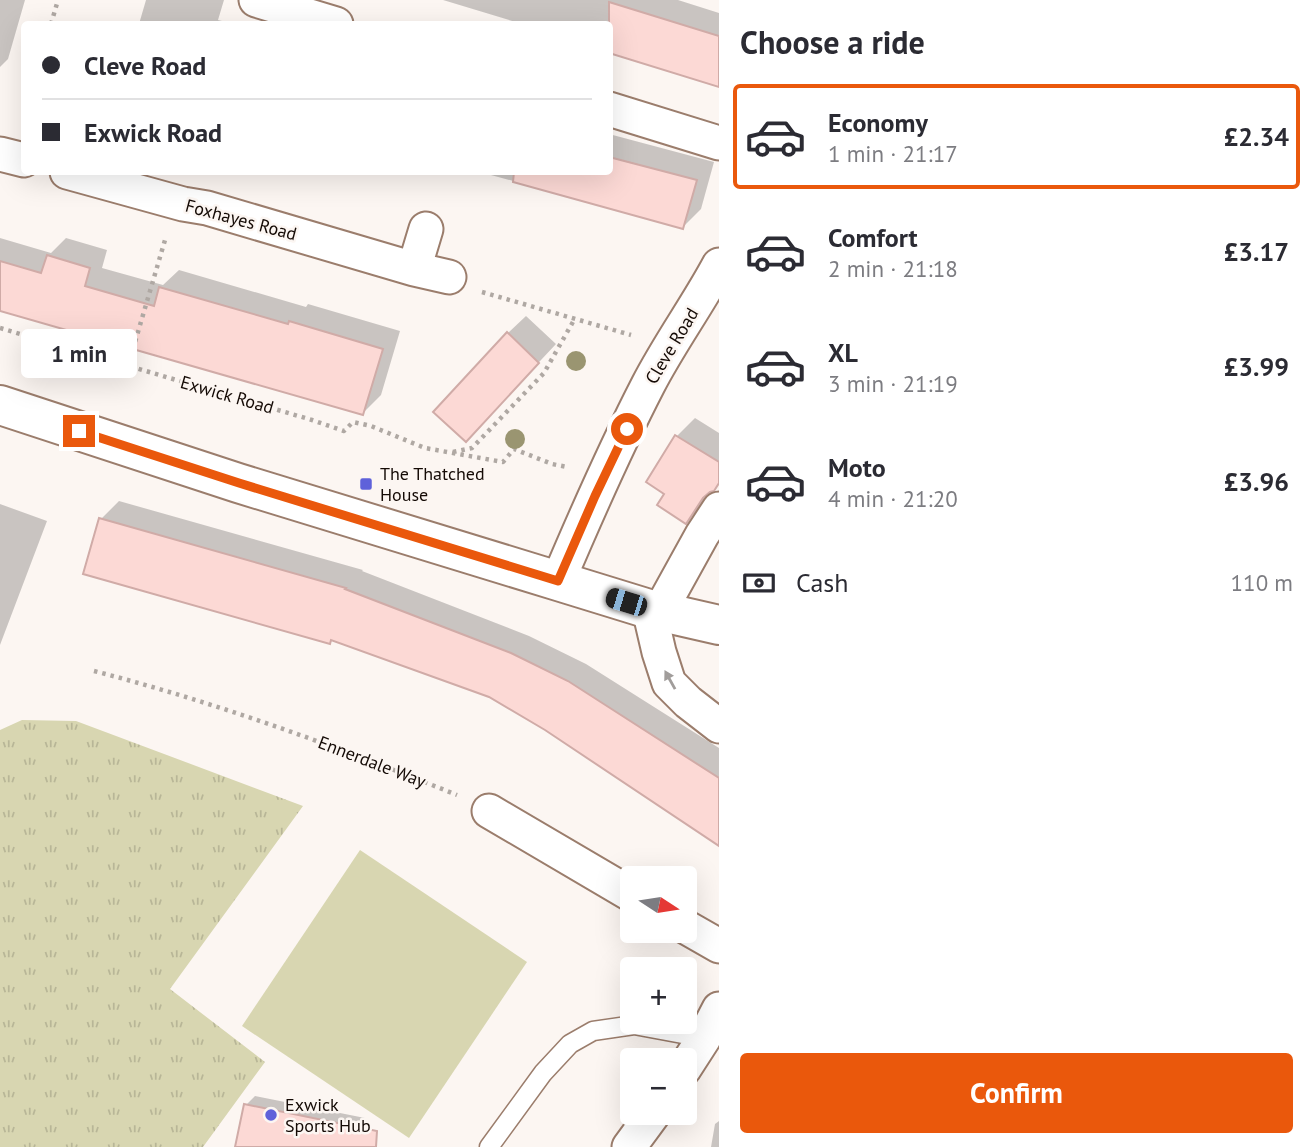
<!DOCTYPE html>
<html lang="en">
<head>
<meta charset="utf-8">
<style>
	:root { --surface:#fff; --page:#f2f2f3; --text:#2b2b33; --muted:#7c7c81; --line:#e1e1e2; --accent:#ea580c }
	body { margin:0; font-family:"PT Sans",sans-serif; background:var(--page); color:var(--text); height:100vh; display:flex; flex-direction:column; font-size:26px; white-space:nowrap }
	* { box-sizing:border-box; margin:0 }
	p { font-size:23px; color:var(--muted) }
	.icon { flex:none; width:38px; height:38px; fill:none; stroke:currentColor; stroke-width:2; stroke-linecap:round; stroke-linejoin:round }
	.map { position:relative; flex:1; overflow:hidden }
	.sheet { display:flex; flex-direction:column; background:var(--surface); width:595px }
	.sheet>* { flex:none }
	.hud { position:absolute; left:21px; top:21px; width:592px; height:154px; border-radius:7px; box-shadow:0 7px 28px #0002; display:grid; align-content:center; height:154px; padding:0 21px; background:var(--surface) }
	.needle { width:46px; rotate:102deg }
	.controls { position:absolute; left:620px; top:866px; display:grid; gap:14px }
	.controls a { display:grid; place-items:center; width:77px; height:77px; border-radius:7px; background:var(--surface); box-shadow:0 7px 28px #0002; font-size:35px }
	.end { position:absolute; width:32px; height:32px; margin:-16px; border:9px solid #ea580c; background:#fff; box-shadow:0 0 0 4px #fff }
	.from { border-radius:50% }
	.bubble { position:absolute; height:49px; border-radius:7px; background:var(--surface); box-shadow:0 7px 28px #0002; font-size:23px; font-weight:600; line-height:49px; text-align:center }
	.car { position:absolute; width:21px; height:42px; margin:-21px -10px; border-radius:9px; box-shadow:0 0 5px 2px #0007; background:linear-gradient(#222 24%,#8ab4d8 0 40%,#222 0 76%,#8ab4d8 0 86%,#222 0) }
	.hud b { display:flex; align-items:center; gap:24px; height:66px; font-size:26px }
	.hud b+b { border-top:2px solid var(--line) }
	.hud i { width:18px; height:18px; background:var(--text) }
	ul { padding:0; list-style:none }
	li { display:flex; align-items:center; gap:21px; height:105px; margin:0 14px 10px; padding:0 7px; border:4px solid transparent; border-radius:7px }
	li div { flex:1 }
	li b { display:block; font-size:26px }
	li em { font-style:normal; font-weight:600 }
	li.active { border-color:var(--accent) }
	li>.icon { width:63px; height:63px; stroke-width:1.5 }
	h2 { padding:0 21px; font-size:32px; line-height:84px }
	.pay { display:flex; align-items:center; gap:18px; height:77px; padding:0 21px; font-size:26px }
	.pay p { margin-inline-start:auto }
	.action { display:flex; gap:14px; margin-top:auto; padding:14px 21px }
	.action a { flex:1; height:80px; border-radius:7px; background:var(--accent); color:#fff; font-size:28px; font-weight:600; line-height:80px; text-align:center }
	main { display:flex; flex:1; min-height:0 }
	.map>svg:first-child { display:block }
	.grass { fill:#d8d6b1 }
	.park { fill:url(#park-tufts) }
	.shadow { fill:#0003 }
	.building { fill:#fcd9d5; stroke:#d0aba7; stroke-width:2 }
	.lines { fill:none; stroke-linecap:round; stroke-linejoin:round }
	.service-casing { stroke:#9b7d6c; stroke-width:21 }
	.minor-casing { stroke:#9b7d6c; stroke-width:37 }
	.tertiary-casing { stroke:#9b7d6c; stroke-width:42 }
	.path { stroke:#afa8a3; stroke-width:4.5; stroke-dasharray:3.5 5; stroke-linecap:butt }
	.service { stroke:#fff; stroke-width:18 }
	.minor { stroke:#fff; stroke-width:33 }
	.tertiary { stroke:#fff; stroke-width:38 }
	.tree { fill:#9a9571 }
	.oneway { fill:#a19d9b }
	.route { stroke:#ea580c; stroke-width:9 }
	.poi-dot { fill:#5f61da; stroke:#fcf6f2; stroke-width:2.5 }
	.labels { text-anchor:middle; stroke-width:5; stroke-linejoin:round; paint-order:stroke }
	.street-label { font-size:18px; fill:#140a05; stroke:#fcf6f2 }
	.poi-label { font-size:18px; fill:#140a05; stroke:#fcf6f2; text-anchor:start }
</style>
</head>
<body>
<main>
<div class="map">
<svg width="719" height="1147" viewBox="0 0 719 1147">
	<defs>
		<pattern id="park-tufts" width="24" height="20" patternUnits="userSpaceOnUse" patternTransform="scale(1.75)"><rect width="24" height="20" fill="#d8d6b1"/><path d="M3 7l-1-3M5 7V3M7 7l1-3M15 17l-1-3M17 17v-4M19 17l1-3" fill="none" stroke="#b8b697"/></pattern>
	</defs>
	<rect width="100%" height="100%" fill="#fcf6f2"/>
	<path class="grass" d="M 360,850 L 527,962 L 409,1138 L 242,1026 Z"/>
	<path class="park" d="M 22,720 L 76,721 L 303,806 L 170,989 L 265,1062 L 203,1147 L 0,1147 L 0,730 Z"/>
	<path class="shadow" d="M 0,0 L 25,0 L 8,59 L 0,67 Z
		M 146,0 L 224,0 L 218,20 L 234,24 L 139,24 Z
		M 443,0 L 678,0 L 719,13 L 719,85 L 609,51 L 609,24 L 522,24 Z
		M 609,134 L 714,162 L 701,209 L 683,227 L 480,172 L 609,172 Z
		M 0,238 L 51,253 L 66,238 L 107,250 L 102,268 L 163,285 L 179,270 L 306,307 L 308,304 L 400,331 L 381,395 L 363,413 L 0,309 Z
		M 526,316 L 556,344 L 483,422 L 508,333 Z
		M 695,418 L 719,433 L 719,484 L 704,504 L 686,522 L 667,493 L 648,481 L 677,436 Z
		M 119,501 L 363,570 L 362,571 L 529,636 L 586,664 L 719,748 L 719,844 L 546,729 L 489,696 L 333,639 L 330,642 L 101,519 Z
		M 0,504 L 47,521 L 0,645 Z
		M 255,1096 L 365,1118 L 360,1147 L 237,1147 L 246,1105 Z
		M 719,1121 L 719,1147 L 711,1147 L 715,1124 Z"/>
	<path class="building" d="M 609,2 L 719,36 L 719,87 L 609,53 Z
		M 609,157 L 697,180 L 683,229 L 513,182 L 514,172 L 609,172 Z
		M 47,255 L 90,268 L 85,286 L 154,306 L 159,287 L 288,324 L 289,321 L 383,349 L 363,415 L 0,311 L 0,261 L 41,273 Z
		M 507,332 L 539,363 L 466,442 L 433,412 Z
		M 675,435 L 719,462 L 719,483 L 714,491 L 710,492 L 703,498 L 686,524 L 657,505 L 664,494 L 646,482 Z
		M 99,518 L 346,588 L 345,589 L 511,653 L 568,681 L 719,778 L 719,846 L 545,730 L 489,697 L 331,640 L 330,644 L 83,574 Z
		M 244,1104 L 377,1131 L 376,1147 L 235,1147 Z"/>
	<g class="lines">
		<g class="service-casing">
			<path id="service" d="M 489,1147 L 543,1073 L 570,1044 L 593,1031 L 634,1025 L 704,1038"/>
		</g>
		<g class="minor-casing">
			<path id="minor" d="M 256,0 L 336,24
				M 609,109 L 719,143
				M 0,154 L 24,160
				M 67,172 L 183,204 L 207,208 L 414,269 L 449,277
				M 414,269 L 426,229
				M 558,581 C 586,515 615,449 648,385 C 669,344 697,306 719,265
				M 649,609 L 659,652 L 669,683 L 688,702 L 719,726
				M 660,611 L 702,535 L 719,509
				M 489,811 L 632,895
				M 684,926 L 719,946
				M 684,1069 L 704,1038 L 719,1009
				M 629,1147 L 654,1113"/>
		</g>
		<g class="tertiary-casing">
			<path id="tertiary" d="M 0,405 L 238,483 L 558,581 L 649,609 L 719,625"/>
		</g>
		<path class="path" d="M 51,24 L 58,0
			M 482,292 L 631,335
			M 0,328 L 312,420 L 344,431 L 353,422 L 371,426 L 425,448 L 503,462 L 514,449 L 552,464 L 567,467
			M 128,366 L 165,240
			M 453,452 L 472,448 L 544,373 L 574,320
			M 94,671 C 218,703 338,747 457,795"/>
		<use href="#service" class="service"/>
		<use href="#minor" class="minor"/>
		<use href="#tertiary" class="tertiary"/>
	</g>
	<g class="tree">
		<circle cx="576" cy="361" r="10"/>
		<circle cx="515" cy="439" r="10"/>
	</g>
	<defs><path id="oneway-solid" d="M-6-.8H1V-3.2L6.5 0L1 3.2V.8H-6Z" transform="scale(1.75)"/></defs>
	<use class="oneway" href="#oneway-solid" transform="translate(670 680) rotate(-119)"/>
	<g class="lines">
		<path class="route" d="M 79,431 L 239,483 L 558,581 L 595,496 L 627,429"/>
	</g>
	<g class="poi-dot">
		<rect x="359" y="477" width="14" height="14" rx="3.5"/>
		<circle cx="271" cy="1115" r="7"/>
	</g>
	<g class="labels">
		<g class="street-label">
			<text transform="translate(241 220) rotate(15)" y="6">Foxhayes Road</text>
			<text transform="translate(672 346) rotate(-59)" y="6">Cleve Road</text>
			<text transform="translate(227 395) rotate(16)" y="6">Exwick Road</text>
			<text transform="translate(372 762) rotate(21)" y="6">Ennerdale Way</text>
		</g>
		<g class="poi-label">
			<text x="380" y="480">The Thatched<tspan x="380" dy="21">House</tspan></text>
			<text x="285" y="1111">Exwick<tspan x="285" dy="21">Sports Hub</tspan></text>
		</g>
	</g>
</svg>
<div class="controls">
<a><svg class="needle" viewBox="-14 -14 28 28"><path d="M0-13l5 13h-10z" fill="#e53935"/><path d="M0 13l5-13h-10z" fill="#7c7c81"/></svg></a>
<a>+</a>
<a>−</a>
</div>
<i class="end from" style="left:627px;top:429px"></i>
<i class="end" style="left:79px;top:431px"></i>
<div class="bubble" style="left:21px;top:329px;width:116px">1 min</div>
<i class="car" style="left:626px;top:602px;rotate:287deg"></i>
<div class="hud">
<b><i class="from"></i>Cleve Road</b>
<b><i></i>Exwick Road</b>
</div>
</div>
<section class="sheet">
<h2>Choose a ride</h2>
<ul>
<li class="active"><svg class="icon" aria-label="car" viewBox="0 0 24 24"><path d="M5 17H2v-5l4-1 3-4h7l3 4 3 1v5h-3M9 17h6M6 11h13"/><circle cx="7" cy="17" r="2"/><circle cx="17" cy="17" r="2"/></svg><div><b>Economy</b><p>1 min · 21:17</p></div><em>£2.34</em></li>
<li><svg class="icon" aria-label="car" viewBox="0 0 24 24"><path d="M5 17H2v-5l4-1 3-4h7l3 4 3 1v5h-3M9 17h6M6 11h13"/><circle cx="7" cy="17" r="2"/><circle cx="17" cy="17" r="2"/></svg><div><b>Comfort</b><p>2 min · 21:18</p></div><em>£3.17</em></li>
<li><svg class="icon" aria-label="car" viewBox="0 0 24 24"><path d="M5 17H2v-5l4-1 3-4h7l3 4 3 1v5h-3M9 17h6M6 11h13"/><circle cx="7" cy="17" r="2"/><circle cx="17" cy="17" r="2"/></svg><div><b>XL</b><p>3 min · 21:19</p></div><em>£3.99</em></li>
<li><svg class="icon" aria-label="car" viewBox="0 0 24 24"><path d="M5 17H2v-5l4-1 3-4h7l3 4 3 1v5h-3M9 17h6M6 11h13"/><circle cx="7" cy="17" r="2"/><circle cx="17" cy="17" r="2"/></svg><div><b>Moto</b><p>4 min · 21:20</p></div><em>£3.96</em></li>
</ul>
<div class="pay"><svg class="icon" aria-label="cash" viewBox="0 0 24 24"><path d="M3 7h18v10H3z"/><circle cx="12" cy="12" r="2"/></svg>Cash<p>110 m</p></div>
<div class="action"><a>Confirm</a></div>
</section>
</main>
</body>
</html>
